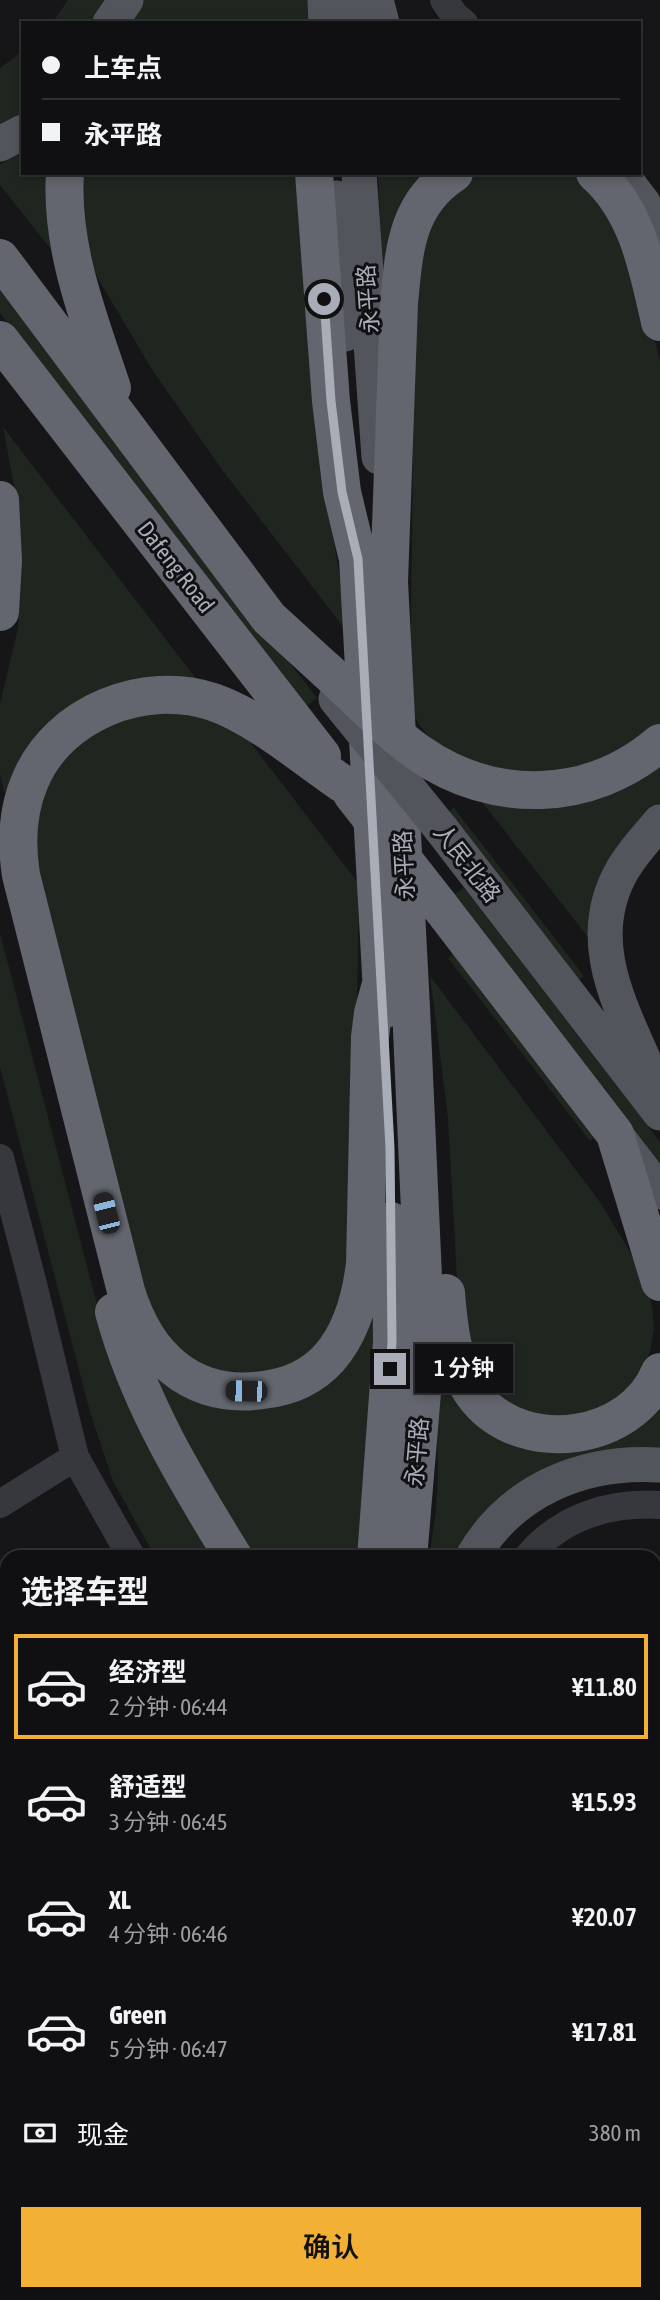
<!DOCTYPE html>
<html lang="zh">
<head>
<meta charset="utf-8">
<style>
	:root { --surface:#101012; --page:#1e1e20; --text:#f1f3f6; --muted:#9c9d9f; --line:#303032; --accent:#f2b134 }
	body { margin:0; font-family:"Asap Condensed","Noto Sans SC",sans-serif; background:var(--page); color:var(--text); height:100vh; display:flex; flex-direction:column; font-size:26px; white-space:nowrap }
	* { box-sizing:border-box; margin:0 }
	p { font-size:23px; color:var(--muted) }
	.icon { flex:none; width:38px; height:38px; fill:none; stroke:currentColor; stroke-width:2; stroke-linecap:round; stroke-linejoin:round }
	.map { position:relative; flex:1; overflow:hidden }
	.drawer { position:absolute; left:0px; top:1550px; width:662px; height:751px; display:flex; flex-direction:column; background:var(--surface); border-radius:21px 21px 0 0; box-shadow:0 4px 10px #0003,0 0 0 2px var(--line) }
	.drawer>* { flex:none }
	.guide { position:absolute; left:21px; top:21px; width:620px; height:154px; border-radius:0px; box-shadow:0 4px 10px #0003,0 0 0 2px var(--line); display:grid; align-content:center; height:154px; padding:0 21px; background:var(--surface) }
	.end { position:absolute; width:32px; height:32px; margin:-16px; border:9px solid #a8adb8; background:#111; box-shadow:0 0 0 4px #111 }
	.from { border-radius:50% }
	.bubble { position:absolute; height:49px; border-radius:0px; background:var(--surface); box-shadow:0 4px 10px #0003,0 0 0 2px var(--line); font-size:23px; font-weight:600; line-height:49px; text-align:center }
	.car { position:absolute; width:21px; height:42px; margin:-21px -10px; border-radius:9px; box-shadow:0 0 5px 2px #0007; background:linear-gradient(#222 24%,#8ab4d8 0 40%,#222 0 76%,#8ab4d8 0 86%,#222 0) }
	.guide b { display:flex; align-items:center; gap:24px; height:66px; font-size:26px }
	.guide b+b { border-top:2px solid var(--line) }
	.guide i { width:18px; height:18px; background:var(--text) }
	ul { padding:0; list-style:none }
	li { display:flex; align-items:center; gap:21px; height:105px; margin:0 14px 10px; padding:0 7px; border:4px solid transparent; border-radius:0px }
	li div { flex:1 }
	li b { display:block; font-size:26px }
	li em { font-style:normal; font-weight:600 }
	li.selected { border-color:var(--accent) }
	li>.icon { width:63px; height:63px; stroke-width:1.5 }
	h2 { padding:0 21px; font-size:32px; line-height:84px }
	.pay { display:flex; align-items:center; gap:18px; height:77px; padding:0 21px; font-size:26px }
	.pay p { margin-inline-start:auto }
	.button { display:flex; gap:14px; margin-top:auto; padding:14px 21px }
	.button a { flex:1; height:80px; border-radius:0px; background:var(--accent); color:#111; font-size:28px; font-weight:600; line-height:80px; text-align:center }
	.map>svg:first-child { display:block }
	.green { fill:#1e261f }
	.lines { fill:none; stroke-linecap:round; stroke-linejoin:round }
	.minor { stroke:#37383d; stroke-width:28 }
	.major { stroke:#53555c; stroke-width:35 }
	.highway { stroke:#63666e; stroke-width:38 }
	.major-bridge { stroke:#53555c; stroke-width:35 }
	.highway-bridge { stroke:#63666e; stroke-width:38 }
	.route { stroke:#a8adb8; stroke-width:9 }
	.labels { text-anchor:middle; stroke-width:6; stroke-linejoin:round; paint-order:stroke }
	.street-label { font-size:23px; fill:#a8adb8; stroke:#111113 }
</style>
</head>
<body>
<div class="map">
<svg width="660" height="2300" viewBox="0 0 660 2300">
	<rect width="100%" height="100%" fill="#161618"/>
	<path class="green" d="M 68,0 L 114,0 L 98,23 L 52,23 Z
		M 139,0 L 309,0 L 310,23 L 220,23 L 195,20 L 123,23 Z
		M 23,51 L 23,121 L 0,133 L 0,68 Z
		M 23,152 L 23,173 L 50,173 L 53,252 L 0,185 L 0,164 Z
		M 80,173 L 303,173 L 317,428 L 348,633 L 220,467 L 151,368 L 100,282 C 82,250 79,210 80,173 Z
		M 378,173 L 428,173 L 383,283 Z
		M 480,173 L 571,173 L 584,180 L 605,200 L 638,272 L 660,361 L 660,731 L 622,761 L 527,781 L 446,753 L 424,731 L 410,710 L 415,276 L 434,212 L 470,179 Z
		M 0,289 L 317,698 L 305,707 L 0,313 Z
		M 3,427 L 197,680 L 161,681 L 11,795 L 4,792 L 0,774 L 0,704 L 18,628 L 21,556 L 19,512 Z
		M 175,709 L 241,730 L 359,884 L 353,1269 L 323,1348 L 273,1375 L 212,1370 L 184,1355 L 146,1304 L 33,897 L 41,781 L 95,726 Z
		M 660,759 L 660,805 L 591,941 L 478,797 Z
		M 454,808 L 584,976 L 579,981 L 448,812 Z
		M 464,888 L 660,1142 L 660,1166 L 452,896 Z
		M 0,933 L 101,1320 L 216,1557 L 155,1557 L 113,1481 L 90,1412 L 0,1067 Z
		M 454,953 L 595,1137 L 590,1141 L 448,958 Z
		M 430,976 L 600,1202 L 629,1250 L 645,1283 L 652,1306 L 654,1329 L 650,1352 L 640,1375 L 626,1394 L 600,1411 L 569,1419 L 537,1417 L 505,1405 L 474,1366 L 458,1296 L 448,1119 Z
		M 379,1292 L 363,1557 L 253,1557 L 185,1452 L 153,1369 L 250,1406 Z
		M 434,1344 L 520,1439 L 660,1396 L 660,1452 L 648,1451 L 455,1557 L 429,1558 L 436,1510 L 438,1472 Z
		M 243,2294 L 303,2294 L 302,2300 L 242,2300 Z"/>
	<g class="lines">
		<path class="minor" d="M 444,0 L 455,16 L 464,23
			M 0,1158 L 33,1284 L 75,1457 L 132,1558
			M 0,1504 L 75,1457
			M 527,1558 C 560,1517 609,1502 660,1505
			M 0,1707 L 7,1721
			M 0,2001 L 7,2000
			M 42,2300 L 44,2294
			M 178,2300 L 179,2294
			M 227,2300 L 227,2294
			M 407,2300 L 407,2294"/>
		<path class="major" d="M 325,0 L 326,23
			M 350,0 L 351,23
			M 376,0 L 382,23
			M 110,23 L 126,0
			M 0,144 L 23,132
			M 359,173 L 379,457
			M 620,173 L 643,203 L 660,240
			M 337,198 L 345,334
			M 442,830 L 660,1113
			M 655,1086 C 626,1015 579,944 623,869 C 633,852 647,837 660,822
			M 619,1139 L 660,1192
			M 472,1558 C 511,1490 583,1460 660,1465"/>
		<path class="highway" d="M 65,173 C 60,247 89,319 112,388
			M 314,173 L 331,401 L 342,492 L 358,559 L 383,1010
			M 595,173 C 638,211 648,269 660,322
			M 0,258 L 269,618 L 327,671
			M 0,340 L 322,756
			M 0,500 L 3,561 L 0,612
			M 343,784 C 305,758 255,716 213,702 C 144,679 58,713 30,781 C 17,811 16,843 21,875 L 126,1291 C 146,1356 191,1400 263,1390 C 289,1387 312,1377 329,1358 C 352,1332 361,1297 365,1264 L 370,1037 L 373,1013 L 381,984
			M 439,905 L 615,1134 L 660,1282
			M 446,1293 C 449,1330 453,1370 478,1400 C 526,1456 632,1441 660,1372
			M 114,1312 C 138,1401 186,1480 234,1558
			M 376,1558 L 392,1342 L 391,1221
			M 408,1558 L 426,1345 L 411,1008 L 389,582 L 399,303 C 404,251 406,204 454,173
			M 318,2300 L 319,2294
			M 346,2300 L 347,2294"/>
		<path class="major-bridge" d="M 336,699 L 442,830"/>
		<path class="highway-bridge" d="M 327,671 C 356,697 387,731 419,753 C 493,805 590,803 660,743
			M 352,794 L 439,905"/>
	</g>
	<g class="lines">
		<path class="route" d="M 324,299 L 331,401 L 342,492 L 358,559 L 390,1148 L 392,1342 L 390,1369"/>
	</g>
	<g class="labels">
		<g class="street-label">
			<text transform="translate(368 299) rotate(-94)" y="8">永平路</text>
			<text transform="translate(176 567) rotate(52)" y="8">Dafeng Road</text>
			<text transform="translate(467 863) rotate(52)" y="8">人民北路</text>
			<text transform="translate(404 865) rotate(-93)" y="8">永平路</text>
			<text transform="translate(417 1452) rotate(-85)" y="8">永平路</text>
		</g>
	</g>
</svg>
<i class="end from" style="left:324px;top:299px"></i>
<i class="end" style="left:390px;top:1369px"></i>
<div class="bubble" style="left:415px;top:1344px;width:98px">1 分钟</div>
<i class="car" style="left:106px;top:1213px;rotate:346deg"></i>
<i class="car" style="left:246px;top:1391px;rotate:271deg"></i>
<div class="guide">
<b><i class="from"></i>上车点</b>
<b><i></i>永平路</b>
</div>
<section class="drawer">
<h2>选择车型</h2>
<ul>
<li class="selected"><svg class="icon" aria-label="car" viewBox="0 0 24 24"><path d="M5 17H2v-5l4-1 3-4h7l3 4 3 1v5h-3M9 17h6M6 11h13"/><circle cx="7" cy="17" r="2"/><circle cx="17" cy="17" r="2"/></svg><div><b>经济型</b><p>2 分钟 · 06:44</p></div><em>¥11.80</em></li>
<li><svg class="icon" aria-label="car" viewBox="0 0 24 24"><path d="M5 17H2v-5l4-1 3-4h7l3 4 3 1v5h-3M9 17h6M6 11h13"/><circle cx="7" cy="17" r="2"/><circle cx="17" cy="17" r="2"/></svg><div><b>舒适型</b><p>3 分钟 · 06:45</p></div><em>¥15.93</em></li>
<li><svg class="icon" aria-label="car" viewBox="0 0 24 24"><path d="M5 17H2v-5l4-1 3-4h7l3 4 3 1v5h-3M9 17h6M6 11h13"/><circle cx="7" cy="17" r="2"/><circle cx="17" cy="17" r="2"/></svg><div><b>XL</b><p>4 分钟 · 06:46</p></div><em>¥20.07</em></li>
<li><svg class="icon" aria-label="car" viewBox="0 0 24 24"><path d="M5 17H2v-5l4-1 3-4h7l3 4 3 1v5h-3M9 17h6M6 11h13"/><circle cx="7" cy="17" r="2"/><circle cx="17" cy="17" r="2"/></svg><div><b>Green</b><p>5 分钟 · 06:47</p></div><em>¥17.81</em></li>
</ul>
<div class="pay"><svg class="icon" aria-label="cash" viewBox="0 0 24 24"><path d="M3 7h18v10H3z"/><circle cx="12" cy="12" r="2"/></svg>现金<p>380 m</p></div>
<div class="button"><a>确认</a></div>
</section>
</div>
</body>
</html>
